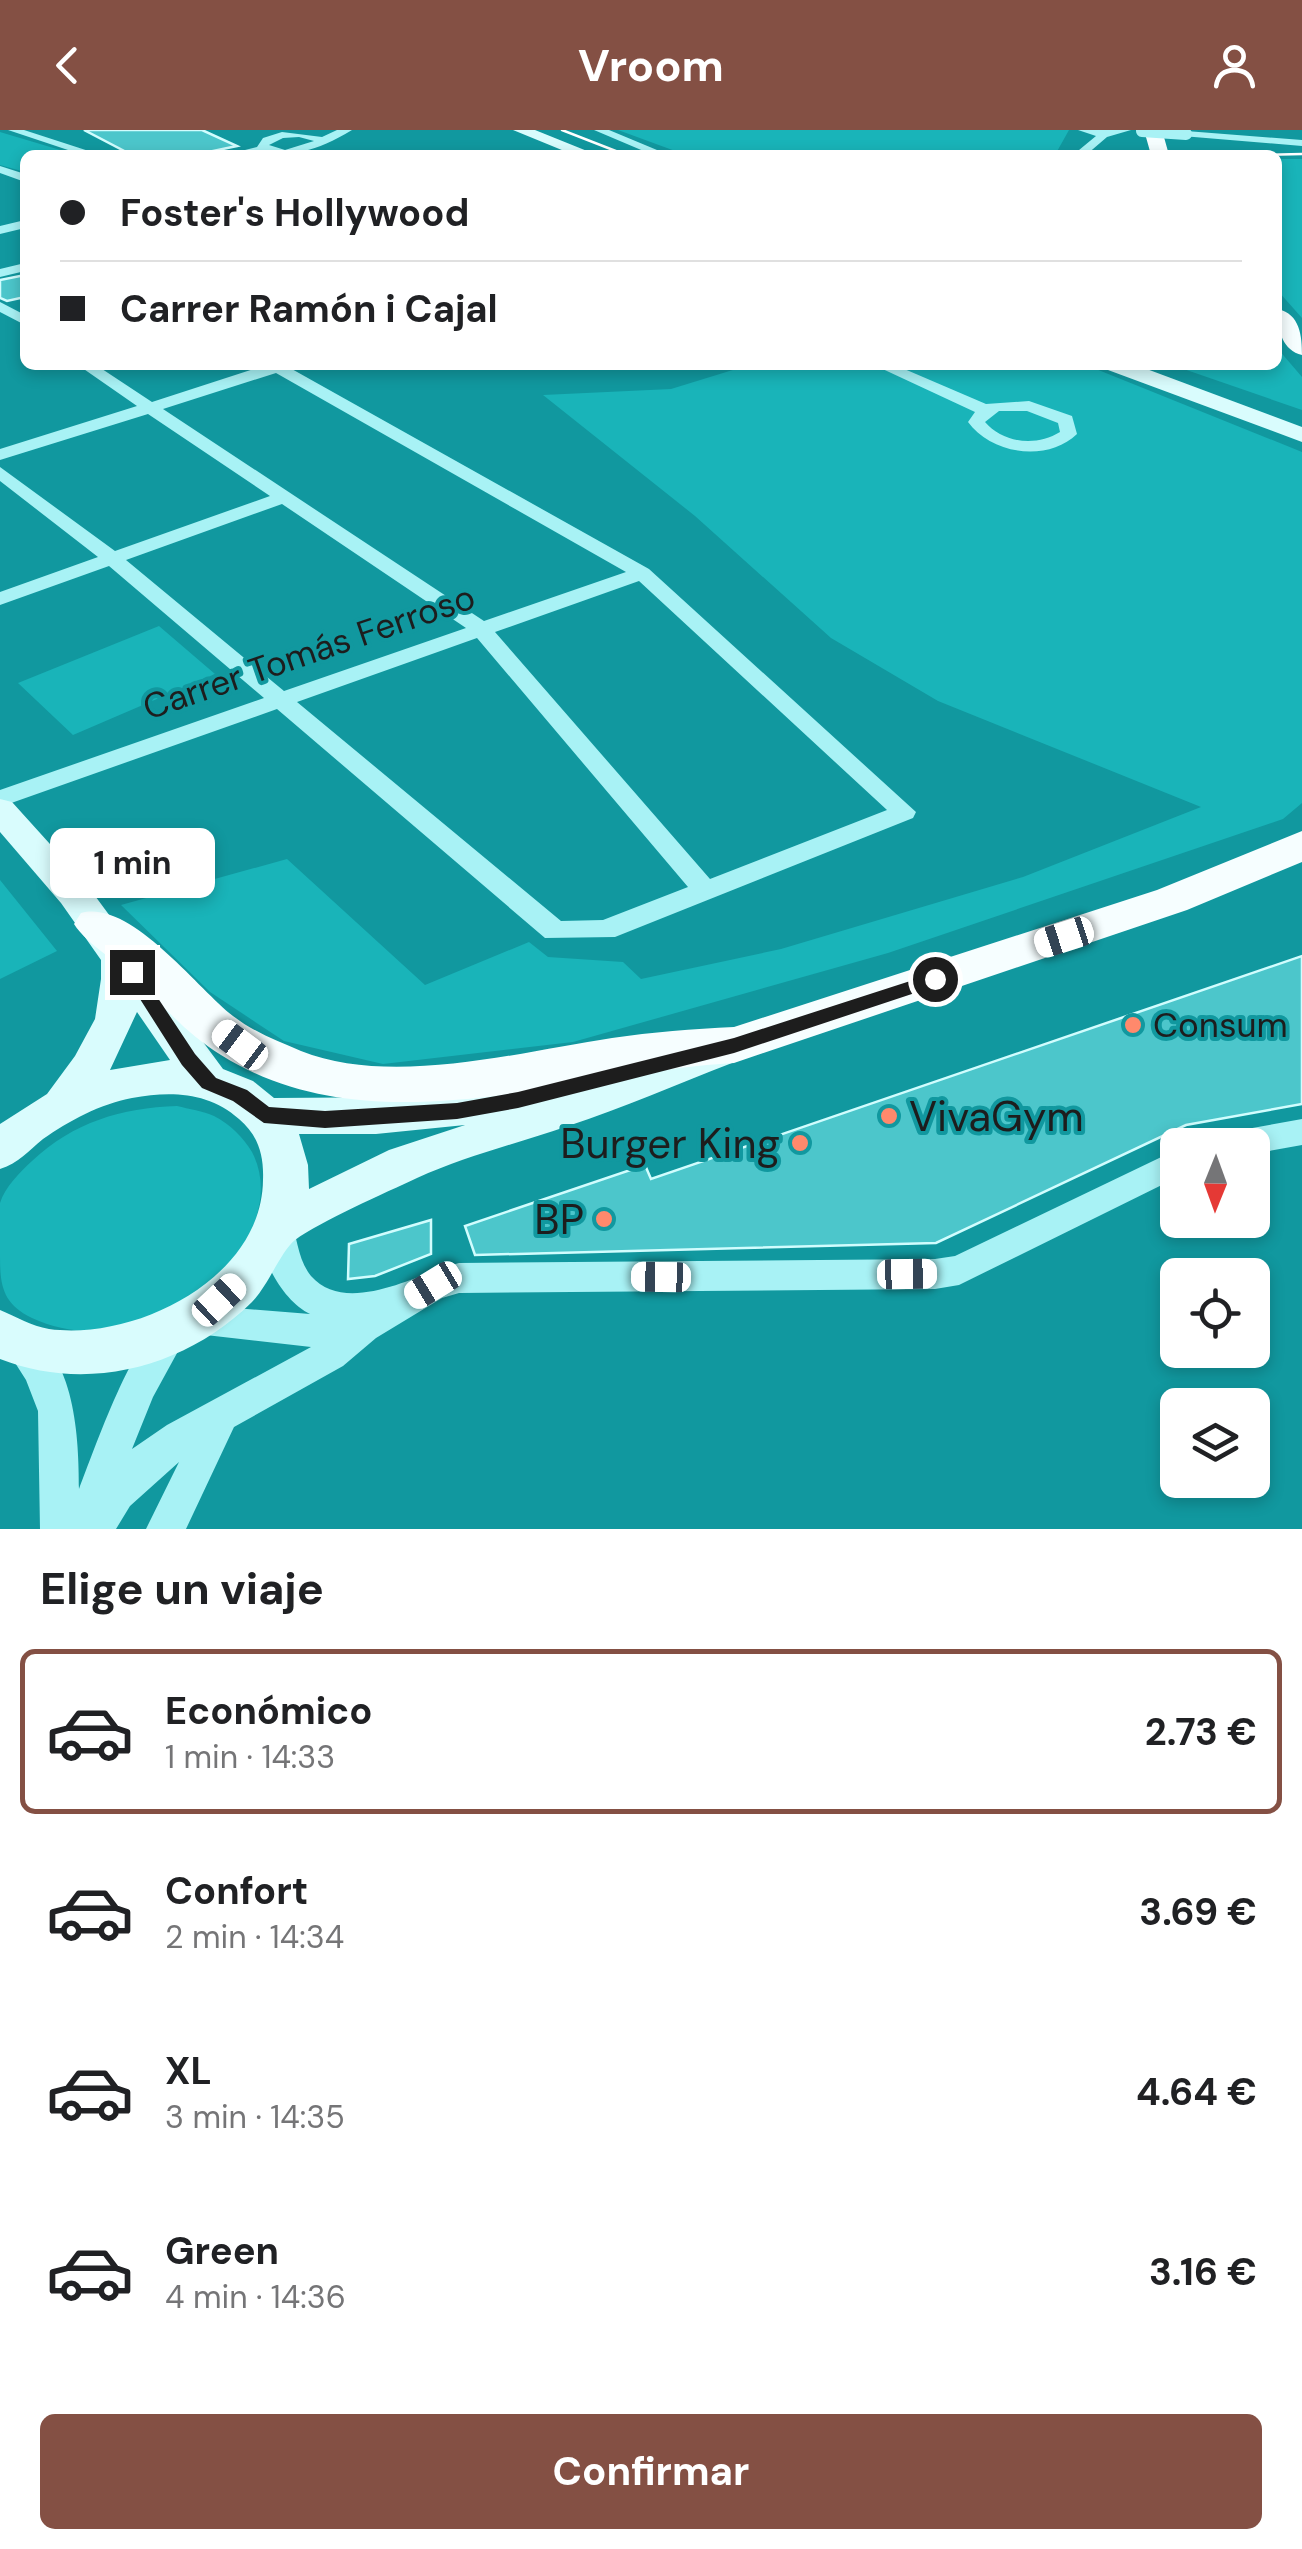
<!DOCTYPE html>
<html lang="es">
<head>
<meta charset="utf-8">
<style>
	:root { --surface:#fff; --page:#f6f6f6; --text:#202124; --muted:#757577; --line:#e0e0e0; --accent:#845044 }
	body { margin:0; font-family:"DM Sans",sans-serif; background:var(--page); color:var(--text); height:100vh; display:flex; flex-direction:column; font-size:38px; white-space:nowrap }
	* { box-sizing:border-box; margin:0 }
	p { font-size:32px; color:var(--muted) }
	.icon { flex:none; width:55px; height:55px; fill:none; stroke:currentColor; stroke-width:2; stroke-linecap:round; stroke-linejoin:round }
	.map { position:relative; height:1399px; overflow:hidden }
	.panel { display:flex; flex-direction:column; background:var(--surface); flex:1 }
	.panel>* { flex:none }
	.top-card { position:absolute; left:20px; top:20px; width:1262px; height:220px; border-radius:15px; box-shadow:0 5px 15px #0003; display:grid; align-content:center; height:220px; padding:0 40px; background:var(--surface) }
	.needle { width:65px; rotate:181deg }
	.tools { position:absolute; left:1160px; top:998px; display:grid; gap:20px }
	.tools a { display:grid; place-items:center; width:110px; height:110px; border-radius:15px; background:var(--surface); box-shadow:0 5px 15px #0003; font-size:50px }
	.end { position:absolute; width:45px; height:45px; margin:-22px; border:12px solid #1d1d1d; background:#fff; box-shadow:0 0 0 5px #fff }
	.from { border-radius:50% }
	.bubble { position:absolute; height:70px; border-radius:15px; background:var(--surface); box-shadow:0 5px 15px #0003; font-size:32px; font-weight:700; line-height:70px; text-align:center }
	.car { position:absolute; width:30px; height:60px; margin:-30px -15px; border-radius:12px; box-shadow:0 0 8px 2px #0007; background:linear-gradient(#fff 24%,#345 0 40%,#fff 0 76%,#345 0 86%,#fff 0) }
	.top-card b { display:flex; align-items:center; gap:35px; height:95px; font-size:38px }
	.top-card b+b { border-top:2px solid var(--line) }
	.top-card i { width:25px; height:25px; background:var(--text) }
	ul { padding:0; list-style:none }
	li { display:flex; align-items:center; gap:30px; height:165px; margin:0 20px 15px; padding:0 20px; border:5px solid transparent; border-radius:15px }
	li div { flex:1 }
	li b { display:block; font-size:38px }
	li em { font-style:normal; font-weight:700 }
	li.active { border-color:var(--accent) }
	li>.icon { width:90px; height:90px; stroke-width:1.5 }
	h2 { padding:0 40px; font-size:45px; line-height:120px }
	.button { display:flex; gap:20px; margin-top:auto; padding:20px 40px }
	.button a { flex:1; height:115px; border-radius:15px; background:var(--accent); color:#fff; font-size:40px; font-weight:700; line-height:115px; text-align:center }
	header { display:flex; justify-content:space-between; align-items:center; height:130px; padding:0 40px; background:var(--accent); color:#fff; font-size:45px; font-weight:700 }
	.map>svg:first-child { display:block }
	.green { fill:#19b4b9 }
	.building { fill:#4cc6cb; stroke:#d1fdfe; stroke-width:2.5 }
	.lines { fill:none; stroke-linecap:round; stroke-linejoin:round }
	.street { fill:#a8f2f5; fill-rule:evenodd }
	.secondary { fill:#d9fcfd; fill-rule:evenodd }
	.primary { fill:#f6feff; fill-rule:evenodd }
	.tram { stroke:#fff; stroke-width:2.5 }
	.street-bridge { stroke:#a8f2f5; stroke-width:12 }
	.route { fill:#1d1d1d }
	.poi-dot { fill:#ff896c; stroke:#11989f; stroke-width:4 }
	.labels { text-anchor:middle; stroke-width:8; stroke-linejoin:round; paint-order:stroke }
	.street-label { font-size:35px; fill:#1d1d1d; stroke:#11989f }
	.poi-label { font-size:35px; fill:#1d1d1d; stroke:#11989f; text-anchor:start }
	.near-poi-label { font-size:42px; fill:#1d1d1d; stroke:#11989f; text-anchor:end }
</style>
</head>
<body>
<header><svg class="icon" aria-label="back" viewBox="0 0 24 24"><path d="M15 5l-7 7 7 7"/></svg>Vroom<svg class="icon" aria-label="person" viewBox="0 0 24 24"><circle cx="12" cy="8" r="4"/><path d="M4 21q1-7 8-7t8 7"/></svg></header>
<div class="map">
<svg width="1302" height="1399" viewBox="0 0 1302 1399">
	<rect width="100%" height="100%" fill="#11989f"/>
	<path class="green" d="M 618,0 L 1069,0 L 1055,25 L 686,25 Z
		M 0,2 L 77,25 L 25,25 L 25,42 L 0,35 Z
		M 1278,29 L 1302,29 L 1302,188 L 1278,161 Z
		M 1278,219 L 1302,247 L 1302,280 L 1172,235 L 1278,235 Z
		M 749,235 L 1086,235 L 1302,322 L 1302,673 L 1283,689 L 888,823 L 573,912 L 383,934 L 284,911 L 210,862 L 121,775 L 287,729 L 425,855 L 529,812 L 548,827 L 623,832 L 641,849 L 781,819 L 1023,747 L 1201,677 L 938,571 L 831,508 L 695,386 L 543,265 L 671,259 Z
		M 159,496 L 215,544 L 73,605 L 18,553 Z
		M 0,750 L 57,821 L 0,849 Z
		M 177,976 C 189,979 203,981 214,986 C 230,994 243,1007 252,1022 C 263,1043 263,1066 256,1088 C 227,1173 114,1227 32,1188 C 3,1174 0,1156 0,1127 C 0,1111 0,1088 0,1073 C 5,1057 20,1042 32,1031 C 74,992 121,978 177,976 Z"/>
	<path class="building" d="M 84,0 L 202,0 L 237,16 L 194,25 L 132,25 Z
		M 25,145 L 25,167 L 7,171 L 0,168 L 0,150 Z
		M 1302,826 L 1302,974 L 1186,995 L 936,1113 L 475,1125 L 465,1096 L 645,1035 L 651,1049 Z
		M 431,1090 L 431,1124 L 375,1146 L 348,1149 L 349,1114 Z"/>
	<g class="lines">
		<path class="street" d="M 8,0 L 24,0 L 101,25 L 83,25 Z
			M 337,0 L 352,0 C 305,29 279,25 225,25 L 257,17 L 263,8 L 282,2 L 322,7 ZM 299,7 L 314,11 L 285,20 L 269,15 L 283,8 Z
			M 594,0 L 609,0 L 669,25 L 653,25 Z
			M 1078,0 L 1131,0 L 1107,7 L 1086,25 L 1073,25 L 1096,6 Z
			M 1186,1 L 1302,10 L 1302,16 L 1182,6 Z
			M 0,36 L 25,44 L 25,52 L 0,43 Z
			M 25,90 L 25,98 L 0,104 L 0,96 Z
			M 25,133 L 25,141 L 0,147 L 0,139 Z
			M 0,172 L 25,185 L 25,195 L 0,182 Z
			M 78,235 L 96,235 L 152,272 L 266,235 L 292,235 L 290,238 L 649,439 L 916,682 L 913,688 L 615,807 L 545,808 L 277,579 L 0,677 L 0,660 L 264,568 L 109,436 L 0,475 L 0,462 L 98,427 L 0,351 L 0,337 L 115,421 L 270,366 L 148,284 L 0,330 L 0,319 L 137,276 ZM 276,243 L 626,442 L 484,491 L 163,279 ZM 282,374 L 466,498 L 284,561 L 126,430 ZM 639,451 L 887,680 L 710,749 L 495,502 ZM 477,508 L 688,757 L 603,790 L 561,791 L 297,572 Z
			M 874,235 L 895,235 L 986,274 L 1029,271 L 1072,286 L 1077,304 C 1047,333 991,324 968,292 L 975,282 ZM 999,281 L 1027,281 L 1058,293 L 1060,302 C 1036,317 1003,313 985,292 Z
			M 1302,989 L 1302,1015 L 1252,1024 L 1252,1015 L 1214,1015 L 1219,1006 L 1230,1002 Z
			M 1178,1019 L 1178,1047 L 959,1155 L 935,1159 L 459,1163 L 442,1168 L 376,1208 L 343,1236 L 234,1297 L 186,1399 L 146,1399 L 179,1332 L 130,1376 L 116,1399 L 40,1399 L 38,1281 L 26,1250 L 5,1217 L 10,1205 L 23,1200 C 76,1221 79,1311 79,1359 C 94,1321 135,1200 170,1187 L 181,1191 L 186,1180 L 198,1175 L 310,1184 C 282,1171 251,1118 265,1087 L 277,1083 L 289,1087 C 298,1106 297,1129 311,1146 C 347,1187 419,1143 459,1133 L 935,1129 L 955,1126 ZM 188,1203 L 311,1217 L 167,1295 L 132,1319 L 153,1267 Z"/>
		<path class="secondary" d="M 513,0 L 535,0 L 597,25 L 574,25 Z
			M 1105,235 L 1136,235 L 1302,297 L 1302,312 L 1108,240 Z
			M 0,669 L 12,672 L 87,755 L 223,939 L 253,951 L 274,968 L 413,967 L 559,943 L 574,948 L 579,957 L 717,906 L 732,911 L 738,922 L 732,933 C 677,954 623,978 568,996 C 519,1013 465,1026 417,1048 C 385,1063 321,1091 295,1110 C 281,1121 268,1156 252,1172 C 185,1238 87,1263 0,1229 L 0,1180 C 17,1187 31,1196 49,1199 C 136,1211 262,1148 263,1050 C 264,1025 258,1005 239,989 C 208,962 171,961 132,968 C 100,974 69,991 43,1009 C 28,1021 19,1033 0,1039 L 0,994 L 47,964 L 75,926 L 95,889 L 101,849 L 101,830 L 61,773 L 0,702 ZM 137,882 L 170,930 L 110,940 ZM 465,995 L 389,1020 L 309,1059 L 308,1035 L 299,1004 L 376,1004 Z"/>
		<path class="primary" d="M 1144,0 L 1162,0 L 1169,25 L 1151,25 Z
			M 1278,179 C 1300,184 1302,206 1302,225 C 1281,220 1277,197 1278,179 Z
			M 1302,701 L 1302,732 L 1187,780 L 734,933 C 568,942 374,1021 221,925 C 190,906 166,880 142,854 C 123,835 87,815 74,794 L 81,783 C 130,769 196,857 233,886 C 254,902 277,911 301,921 C 391,957 519,922 612,908 C 652,902 693,899 734,897 L 1157,760 Z"/>
		<path class="tram" d="M 562,0 L 626,25
			M 1259,25 L 1302,24"/>
		<path class="street-bridge" d="M 1142,1 L 1186,4"/>
	</g>
	<path class="route" d="M 132,836 L 138,838 L 195,924 L 216,948 L 247,960 L 269,977 L 325,981 L 457,973 L 518,962 L 734,908 L 935,843 L 944,849 L 942,854 L 734,923 L 518,978 L 457,989 L 325,998 L 264,993 L 233,971 L 202,958 L 182,935 L 126,847 L 126,838 Z"/>
	<g class="poi-dot">
		<circle cx="1133" cy="895" r="10"/>
		<circle cx="889" cy="986" r="10"/>
		<circle cx="800" cy="1013" r="10"/>
		<circle cx="604" cy="1089" r="10"/>
	</g>
	<g class="labels">
		<g class="street-label">
			<text transform="translate(309 522) rotate(-19)" y="12">Carrer Tomás Ferroso</text>
		</g>
		<g class="poi-label">
			<text x="1153" y="907">Consum</text>
		</g>
		<g class="near-poi-label">
			<text x="909" y="1001" text-anchor="start">VivaGym</text>
			<text x="780" y="1028">Burger King</text>
			<text x="584" y="1104">BP</text>
		</g>
	</g>
</svg>
<div class="tools">
<a><svg class="needle" viewBox="-14 -14 28 28"><path d="M0-13l5 13h-10z" fill="#e53935"/><path d="M0 13l5-13h-10z" fill="#757577"/></svg></a>
<a><svg class="icon" aria-label="locate" viewBox="0 0 24 24"><circle cx="12" cy="12" r="6"/><path d="M12 2v4M12 18v4M2 12h4M18 12h4"/></svg></a>
<a><svg class="icon" aria-label="layers" viewBox="0 0 24 24"><path d="M12 4l9 5-9 5-9-5zM3 14l9 5 9-5"/></svg></a>
</div>
<i class="end from" style="left:935px;top:849px"></i>
<i class="end" style="left:132px;top:842px"></i>
<div class="bubble" style="left:50px;top:698px;width:165px">1 min</div>
<i class="car" style="left:1064px;top:807px;rotate:252deg"></i>
<i class="car" style="left:240px;top:915px;rotate:307deg"></i>
<i class="car" style="left:907px;top:1144px;rotate:89deg"></i>
<i class="car" style="left:661px;top:1147px;rotate:271deg"></i>
<i class="car" style="left:433px;top:1155px;rotate:239deg"></i>
<i class="car" style="left:219px;top:1170px;rotate:47deg"></i>
<div class="top-card">
<b><i class="from"></i>Foster's Hollywood</b>
<b><i></i>Carrer Ramón i Cajal</b>
</div>
</div>
<section class="panel">
<h2>Elige un viaje</h2>
<ul>
<li class="active"><svg class="icon" aria-label="car" viewBox="0 0 24 24"><path d="M5 17H2v-5l4-1 3-4h7l3 4 3 1v5h-3M9 17h6M6 11h13"/><circle cx="7" cy="17" r="2"/><circle cx="17" cy="17" r="2"/></svg><div><b>Económico</b><p>1 min · 14:33</p></div><em>2.73 €</em></li>
<li><svg class="icon" aria-label="car" viewBox="0 0 24 24"><path d="M5 17H2v-5l4-1 3-4h7l3 4 3 1v5h-3M9 17h6M6 11h13"/><circle cx="7" cy="17" r="2"/><circle cx="17" cy="17" r="2"/></svg><div><b>Confort</b><p>2 min · 14:34</p></div><em>3.69 €</em></li>
<li><svg class="icon" aria-label="car" viewBox="0 0 24 24"><path d="M5 17H2v-5l4-1 3-4h7l3 4 3 1v5h-3M9 17h6M6 11h13"/><circle cx="7" cy="17" r="2"/><circle cx="17" cy="17" r="2"/></svg><div><b>XL</b><p>3 min · 14:35</p></div><em>4.64 €</em></li>
<li><svg class="icon" aria-label="car" viewBox="0 0 24 24"><path d="M5 17H2v-5l4-1 3-4h7l3 4 3 1v5h-3M9 17h6M6 11h13"/><circle cx="7" cy="17" r="2"/><circle cx="17" cy="17" r="2"/></svg><div><b>Green</b><p>4 min · 14:36</p></div><em>3.16 €</em></li>
</ul>
<div class="button"><a>Confirmar</a></div>
</section>
</body>
</html>
